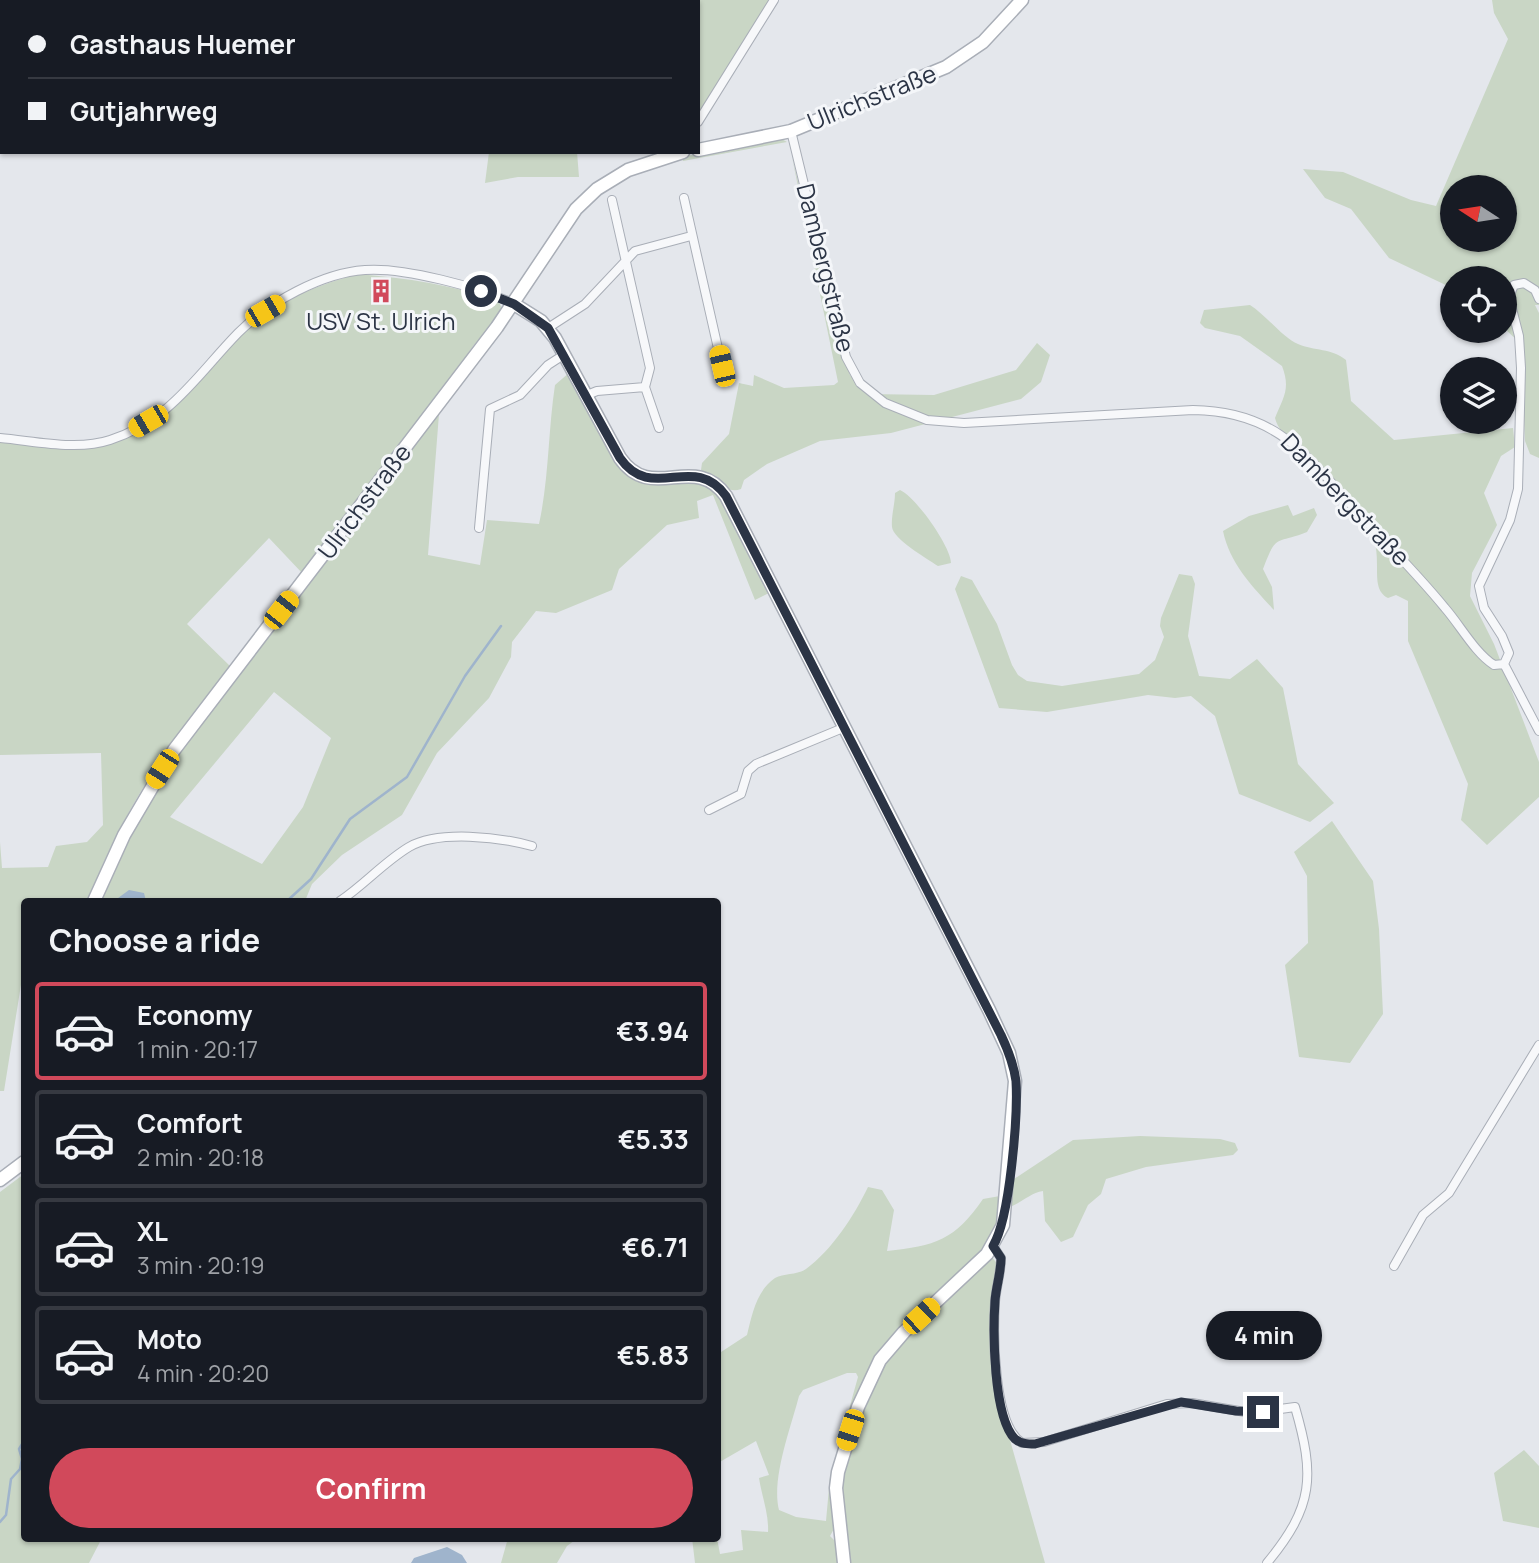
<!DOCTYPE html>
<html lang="en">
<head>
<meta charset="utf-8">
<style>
	:root { --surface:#171b24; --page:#242831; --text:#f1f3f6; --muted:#9ea1a6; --line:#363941; --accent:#d1495b }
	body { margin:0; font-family:Manrope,sans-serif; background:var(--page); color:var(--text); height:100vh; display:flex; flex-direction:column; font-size:26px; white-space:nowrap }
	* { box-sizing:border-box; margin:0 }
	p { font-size:23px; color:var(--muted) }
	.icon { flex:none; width:38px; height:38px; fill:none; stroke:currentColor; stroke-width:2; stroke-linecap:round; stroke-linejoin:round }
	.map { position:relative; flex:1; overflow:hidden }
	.sheet { position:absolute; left:21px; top:898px; width:700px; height:644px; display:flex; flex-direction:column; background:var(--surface); border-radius:7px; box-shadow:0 2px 5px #0004 }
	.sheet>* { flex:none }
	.hud { position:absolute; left:0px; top:0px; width:700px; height:154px; box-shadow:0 2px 5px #0004; display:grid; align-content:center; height:154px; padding:0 28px; background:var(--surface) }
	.needle { width:46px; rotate:282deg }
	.controls { position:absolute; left:1440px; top:175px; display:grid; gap:14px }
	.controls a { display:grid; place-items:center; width:77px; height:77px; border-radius:50%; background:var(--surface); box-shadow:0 2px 5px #0004; font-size:35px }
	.end { position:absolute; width:32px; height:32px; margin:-16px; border:9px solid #2b3445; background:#fff; box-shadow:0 0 0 4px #fff }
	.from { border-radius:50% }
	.bubble { position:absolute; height:49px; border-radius:24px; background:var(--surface); box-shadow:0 2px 5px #0004; font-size:23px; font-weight:700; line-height:49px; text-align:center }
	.car { position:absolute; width:21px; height:42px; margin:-21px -10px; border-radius:9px; box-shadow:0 0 5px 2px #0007; background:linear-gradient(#f5c518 24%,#345 0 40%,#f5c518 0 76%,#345 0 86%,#f5c518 0) }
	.hud b { display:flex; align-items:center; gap:24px; height:66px; font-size:26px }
	.hud b+b { border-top:2px solid var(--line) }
	.hud i { width:18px; height:18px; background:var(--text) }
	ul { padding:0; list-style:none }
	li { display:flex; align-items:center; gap:21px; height:98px; margin:0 14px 10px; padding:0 14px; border:4px solid var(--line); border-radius:7px }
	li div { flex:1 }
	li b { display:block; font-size:26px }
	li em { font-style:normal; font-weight:700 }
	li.on { border-color:var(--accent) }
	li>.icon { width:63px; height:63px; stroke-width:1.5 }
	h2 { padding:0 28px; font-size:32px; line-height:84px }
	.button { display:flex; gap:14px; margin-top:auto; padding:14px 28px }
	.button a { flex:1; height:80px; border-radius:42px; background:var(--accent); color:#fff; font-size:28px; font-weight:700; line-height:80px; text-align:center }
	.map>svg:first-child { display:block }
	.green { fill:#c9d6c5; fill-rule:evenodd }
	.water { fill:#9fb4cc }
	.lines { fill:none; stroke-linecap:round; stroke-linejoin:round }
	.stream { stroke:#9fb4cc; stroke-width:2.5 }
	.street-casing { stroke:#a9aeb7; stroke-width:10 }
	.secondary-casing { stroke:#a9aeb7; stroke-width:15 }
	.street { stroke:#f7f8fa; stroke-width:8 }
	.secondary { stroke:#fff; stroke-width:12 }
	.route { stroke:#2b3445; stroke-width:9 }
	.labels { text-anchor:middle; stroke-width:6; stroke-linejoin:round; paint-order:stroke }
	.street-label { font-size:24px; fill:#2b3445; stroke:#f4f6f9 }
	.poi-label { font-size:24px; fill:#2b3445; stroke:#f4f6f9 }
</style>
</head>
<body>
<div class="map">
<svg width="1539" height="1563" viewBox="0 0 1539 1563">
	<rect width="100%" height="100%" fill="#e4e7ec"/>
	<path class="green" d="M 286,0 L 770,0 L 698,115 L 698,2 Z
		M 1492,0 L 1539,0 L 1539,305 L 1535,305 L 1539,313 L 1539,458 L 1530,454 L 1525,441 L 1521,344 L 1505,329 L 1505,278 L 1452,278 L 1452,288 L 1389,258 L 1351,209 L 1325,198 L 1303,169 L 1343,172 L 1411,200 L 1436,206 L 1508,39 L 1494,13 ZM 1452,187 L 1505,187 L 1505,240 L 1452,240 Z
		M 780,138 L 787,142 L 683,161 L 682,157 Z
		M 489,152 L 577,152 L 579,177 L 518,177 L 485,183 Z
		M 792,157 L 835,334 L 850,375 L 868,394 L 934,395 L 1016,370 L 1037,343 L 1050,355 L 1041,382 L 1021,399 L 891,433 L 820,441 L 767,464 L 744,480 L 741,489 C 724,495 715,476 701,470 L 702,463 L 729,434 L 739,383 L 753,386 L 754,375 L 784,388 L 834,385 L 838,382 Z
		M 358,274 C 407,278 453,285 498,301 L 502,308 C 495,330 471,339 462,367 L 386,462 L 303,574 L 269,538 L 187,624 L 231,667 C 169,743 123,808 88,901 L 24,901 L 24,966 L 4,1091 L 0,1091 L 0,842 L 2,868 L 48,867 L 56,846 L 87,842 L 103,825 L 101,753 L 0,755 L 0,442 C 33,445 74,455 106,445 C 169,427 202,375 245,331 C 275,301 318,285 358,274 Z
		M 1250,305 C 1266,315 1284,339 1298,344 C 1314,351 1332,348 1346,360 L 1351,401 L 1394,440 L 1513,428 L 1515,447 L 1501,456 L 1484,493 L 1497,525 L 1472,573 L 1470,596 L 1494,644 L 1539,762 L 1539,797 L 1487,845 L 1461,820 L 1468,784 L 1408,641 L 1408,601 L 1396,595 L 1388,598 C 1366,587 1388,552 1366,525 C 1351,505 1336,483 1319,465 C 1305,450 1280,438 1275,418 C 1283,398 1291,389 1282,366 L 1240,336 L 1205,328 L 1200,323 L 1204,310 Z
		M 570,372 L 624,469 L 693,479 L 719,493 L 771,592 L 755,600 L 713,495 L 697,501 L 699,518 L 667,525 L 619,569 L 612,590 L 556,613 L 536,611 L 512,642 L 511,657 L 489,698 L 437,753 L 402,815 L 342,855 L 312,884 L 305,901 L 99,901 L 124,842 L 181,747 L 439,414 L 428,555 L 480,565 L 487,520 L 539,524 C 549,479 548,431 555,385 ZM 274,692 L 331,738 L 303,807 L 262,864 L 170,817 Z
		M 900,490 C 916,497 951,547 951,563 L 938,566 C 926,558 893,539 892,527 C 891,516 895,504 895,493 Z
		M 1288,505 L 1293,516 L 1314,508 L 1317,515 L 1307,532 C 1275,545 1277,532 1263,569 L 1272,587 L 1274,610 C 1252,586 1230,564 1223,531 L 1249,516 Z
		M 1179,574 L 1192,576 L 1195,584 L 1188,636 L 1199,676 L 1230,679 L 1257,659 L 1283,688 L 1298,764 L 1334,803 L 1310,822 L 1239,794 L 1215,716 L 1191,696 L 1175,698 L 1148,695 L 1047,712 L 999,708 L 955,589 L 961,576 L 972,580 L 997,624 L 1012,665 L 1018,675 L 1027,681 L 1062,686 L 1139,674 L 1155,660 L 1164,637 L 1160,626 L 1161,618 Z
		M 1332,821 L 1373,881 L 1379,929 L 1383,1014 L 1350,1063 L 1299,1057 L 1285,965 L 1308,943 L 1307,876 L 1294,852 Z
		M 1140,1136 L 1220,1139 L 1235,1143 L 1238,1150 L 1233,1155 L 1146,1167 L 1106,1179 L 1101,1194 L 1088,1205 L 1073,1237 L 1061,1242 L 1045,1221 L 1043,1191 C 1029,1193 1020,1205 1006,1208 L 988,1246 L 895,1335 L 842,1447 L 835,1527 L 830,1536 L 838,1544 L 841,1563 L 695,1563 L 692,1538 L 717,1538 L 720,1554 L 743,1550 L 741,1530 L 768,1532 C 769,1514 762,1497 759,1478 L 769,1475 L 756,1441 L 718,1463 L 718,1354 L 747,1335 C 752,1315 756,1291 775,1278 C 784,1273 798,1275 806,1269 C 832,1250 854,1216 868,1187 L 882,1190 L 894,1210 L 887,1251 C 935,1246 955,1240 983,1199 L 1000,1196 L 1014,1179 L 1073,1140 ZM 847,1373 L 856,1373 L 858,1377 L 830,1477 L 826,1521 L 796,1517 L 779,1510 C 771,1479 791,1427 799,1396 L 803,1390 Z
		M 24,1174 L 24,1538 L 102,1538 L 89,1563 L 0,1563 L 0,1192 Z
		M 992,1257 L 998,1265 L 994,1334 L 1008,1433 L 1045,1563 L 847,1563 L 839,1484 L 858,1417 L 891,1350 Z
		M 1524,1450 L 1539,1466 L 1539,1528 L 1503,1521 L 1494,1473 Z
		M 508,1538 L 578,1538 L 567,1546 L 557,1563 L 501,1563 Z"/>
	<path class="water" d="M 129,890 L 144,893 L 146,901 L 114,901 Z
		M 447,1547 L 462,1555 L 467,1563 L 411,1563 L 414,1558 Z"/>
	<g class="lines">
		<path class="stream" d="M 287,901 L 311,879 L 350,819 L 407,777 L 465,676 L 501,626
			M 0,1522 L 6,1515 L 11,1479 L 20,1469 L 22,1459 L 19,1449 L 24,1441"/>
		<g class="street-casing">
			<path id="street" d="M 698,122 L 774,0
				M 791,131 L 846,357 L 860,383 L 885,403 L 927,420 L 964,423 L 1193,410 C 1280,411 1309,459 1362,517 C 1390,547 1419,576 1445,608 C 1460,625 1475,653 1494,665 L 1504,664 L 1509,653 L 1502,636 L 1484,608 L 1479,586 L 1510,520 L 1518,489 L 1521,368 L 1519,336 L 1509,297 L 1514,285 L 1524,283 L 1535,290 L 1539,299
				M 684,198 L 722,366
				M 548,328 L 585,304 L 635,251 L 691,236
				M 645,387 L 659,428
				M 587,395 L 597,391 L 645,387 L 650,368 L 612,200
				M 0,438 C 35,441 77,451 110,440 C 171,420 197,375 238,333 C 269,302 322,273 365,270 C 403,267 479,287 514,304
				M 479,528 L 490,409 L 520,395 L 548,365 L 565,354
				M 1504,664 L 1539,731
				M 709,810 L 741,794 L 748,771 L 756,764 L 843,728
				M 340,901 C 364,885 384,862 409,847 C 439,830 499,837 532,846
				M 993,1246 L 1001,1258 C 1001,1273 996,1287 995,1302 C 993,1333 993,1425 1022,1443 L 1044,1442 L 1167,1404 L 1192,1403 L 1251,1413 L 1295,1407 C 1315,1476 1314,1506 1267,1563
				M 1394,1266 L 1423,1215 L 1449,1193 L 1539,1045"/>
		</g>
		<g class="secondary-casing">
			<path id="secondary" d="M 698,150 L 791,131 L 946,67 L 983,42 L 1022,0
				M 514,304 L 541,321 L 555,338 L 620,458 C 652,504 694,451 726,496 L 989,1010 L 1009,1053 L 1015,1081 L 1003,1225 L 987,1254 L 904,1332 L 880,1360 L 858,1407 L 838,1472 L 836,1488 L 844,1563
				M 94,901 L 124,835 L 174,750 L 497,327 L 576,209 L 597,189 L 628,170 L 683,152
				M 0,1180 L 24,1162"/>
		</g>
		<use href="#street" class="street"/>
		<use href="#secondary" class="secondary"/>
	</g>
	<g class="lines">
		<path class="route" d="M 481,291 L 514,304 L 548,328 L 620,458 C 652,504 694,451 726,496 L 1001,1035 C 1008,1050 1014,1065 1016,1081 C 1018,1116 1010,1218 993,1246 L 1001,1258 C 1001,1273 996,1287 995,1301 C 993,1331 993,1417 1015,1439 C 1021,1444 1028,1444 1035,1444 L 1181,1402 L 1236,1411 L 1263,1412"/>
	</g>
	<defs>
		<g id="building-bare" transform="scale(1.89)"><path d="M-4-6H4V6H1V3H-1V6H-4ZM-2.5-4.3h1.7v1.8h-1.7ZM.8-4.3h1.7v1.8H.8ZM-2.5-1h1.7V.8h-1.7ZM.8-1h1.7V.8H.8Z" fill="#d1495b" stroke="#f4f6f9" stroke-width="2.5" paint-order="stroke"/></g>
	</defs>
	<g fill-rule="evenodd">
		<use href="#building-bare" x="381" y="291"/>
	</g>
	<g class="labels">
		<g class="street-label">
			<text transform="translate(872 98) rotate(-22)" y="8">Ulrichstraße</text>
			<text transform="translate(825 268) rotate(76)" y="8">Dambergstraße</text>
			<text transform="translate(1345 500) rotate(46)" y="8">Dambergstraße</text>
			<text transform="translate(365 502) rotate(-53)" y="8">Ulrichstraße</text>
		</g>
		<g class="poi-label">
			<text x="381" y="330">USV St. Ulrich</text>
		</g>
	</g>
</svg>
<div class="controls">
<a><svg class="needle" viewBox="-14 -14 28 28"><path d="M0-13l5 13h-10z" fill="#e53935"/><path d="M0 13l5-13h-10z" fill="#9ea1a6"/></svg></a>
<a><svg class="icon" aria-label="locate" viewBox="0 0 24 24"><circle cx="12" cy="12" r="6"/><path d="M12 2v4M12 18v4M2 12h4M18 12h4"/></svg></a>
<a><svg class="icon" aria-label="layers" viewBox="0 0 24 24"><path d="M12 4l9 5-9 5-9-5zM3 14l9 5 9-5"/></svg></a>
</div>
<i class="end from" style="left:481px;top:291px"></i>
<i class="end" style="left:1263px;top:1412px"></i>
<div class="bubble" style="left:1206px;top:1311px;width:116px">4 min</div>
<i class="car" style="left:265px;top:311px;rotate:60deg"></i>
<i class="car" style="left:722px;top:366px;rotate:347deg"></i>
<i class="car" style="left:148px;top:421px;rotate:240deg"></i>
<i class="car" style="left:281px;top:610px;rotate:38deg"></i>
<i class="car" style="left:162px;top:769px;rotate:213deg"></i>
<i class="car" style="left:921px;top:1316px;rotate:47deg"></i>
<i class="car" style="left:850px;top:1430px;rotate:198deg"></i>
<div class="hud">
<b><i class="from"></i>Gasthaus Huemer</b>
<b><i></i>Gutjahrweg</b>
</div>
<section class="sheet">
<h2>Choose a ride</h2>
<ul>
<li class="on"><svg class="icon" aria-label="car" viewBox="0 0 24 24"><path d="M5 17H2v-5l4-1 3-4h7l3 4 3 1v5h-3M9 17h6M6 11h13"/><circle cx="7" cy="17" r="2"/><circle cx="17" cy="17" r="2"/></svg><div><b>Economy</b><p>1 min · 20:17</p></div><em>€3.94</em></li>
<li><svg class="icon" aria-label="car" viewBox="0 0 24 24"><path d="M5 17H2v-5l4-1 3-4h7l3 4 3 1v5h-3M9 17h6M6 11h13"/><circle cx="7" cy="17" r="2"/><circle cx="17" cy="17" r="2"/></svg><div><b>Comfort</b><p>2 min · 20:18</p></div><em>€5.33</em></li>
<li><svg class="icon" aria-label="car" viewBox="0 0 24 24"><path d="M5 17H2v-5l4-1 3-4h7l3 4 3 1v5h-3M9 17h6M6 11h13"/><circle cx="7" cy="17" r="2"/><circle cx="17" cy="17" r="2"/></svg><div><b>XL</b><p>3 min · 20:19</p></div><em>€6.71</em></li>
<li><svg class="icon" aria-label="car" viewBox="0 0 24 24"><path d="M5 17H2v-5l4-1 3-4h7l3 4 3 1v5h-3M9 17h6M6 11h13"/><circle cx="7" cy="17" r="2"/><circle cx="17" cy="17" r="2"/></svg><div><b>Moto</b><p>4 min · 20:20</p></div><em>€5.83</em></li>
</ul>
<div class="button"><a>Confirm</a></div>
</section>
</div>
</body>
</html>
